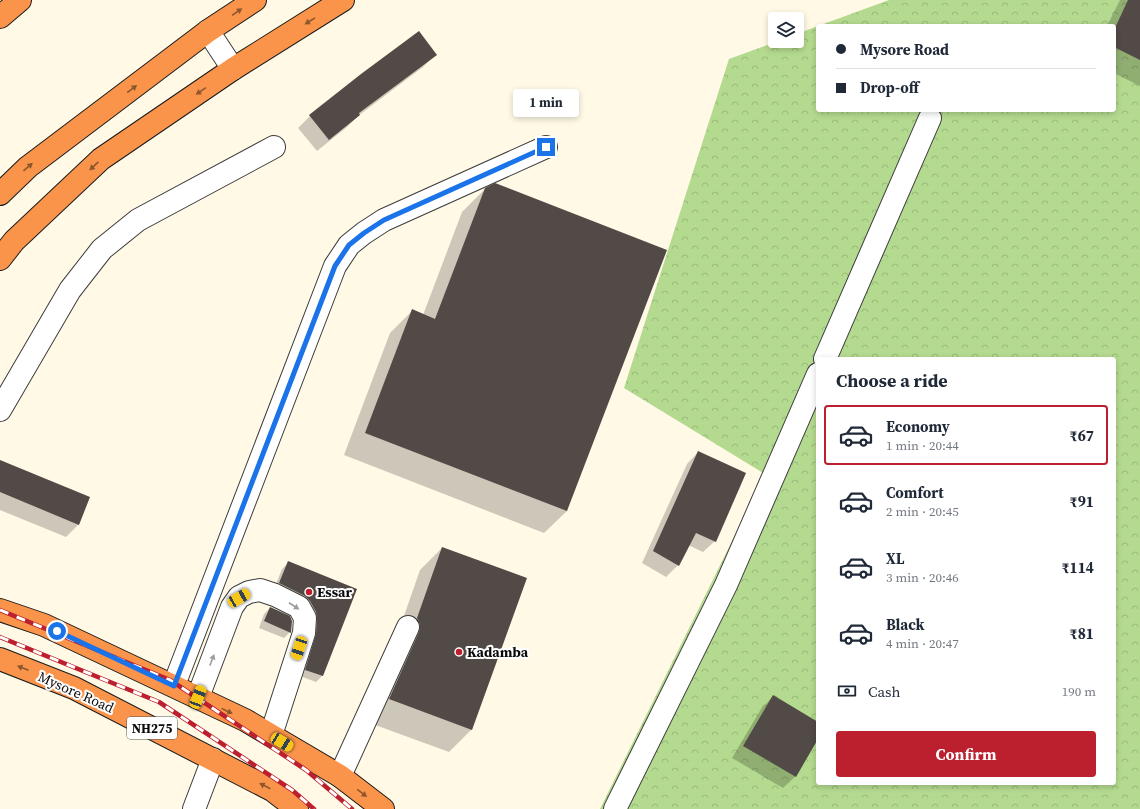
<!DOCTYPE html>
<html lang="en">
<head>
<meta charset="utf-8">
<style>
	:root { --surface:#fff; --page:#f2f2f3; --text:#1f2937; --muted:#747a83; --line:#e0e1e3; --accent:#bc1f2d }
	body { margin:0; font-family:"Source Serif 4",serif; background:var(--page); color:var(--text); height:100vh; display:flex; flex-direction:column; font-size:15px; white-space:nowrap }
	* { box-sizing:border-box; margin:0 }
	p { font-size:13px; color:var(--muted) }
	.icon { flex:none; width:22px; height:22px; fill:none; stroke:currentColor; stroke-width:2; stroke-linecap:round; stroke-linejoin:round }
	.map { position:relative; flex:1; overflow:hidden }
	.panel { position:absolute; left:816px; top:357px; width:300px; height:428px; display:flex; flex-direction:column; background:var(--surface); border-radius:4px; box-shadow:0 2px 6px #0003 }
	.panel>* { flex:none }
	.top-card { position:absolute; left:816px; top:24px; width:300px; height:88px; border-radius:4px; box-shadow:0 2px 6px #0003; display:grid; align-content:center; height:88px; padding:0 20px; background:var(--surface) }
	.buttons { position:absolute; left:768px; top:12px; display:grid; gap:8px }
	.buttons a { display:grid; place-items:center; width:36px; height:36px; border-radius:4px; background:var(--surface); box-shadow:0 2px 6px #0003; font-size:20px }
	.end { position:absolute; width:18px; height:18px; margin:-9px; border:5px solid #1a73e8; background:#fff; box-shadow:0 0 0 2px #fff }
	.from { border-radius:50% }
	.bubble { position:absolute; height:28px; border-radius:4px; background:var(--surface); box-shadow:0 2px 6px #0003; font-size:13px; font-weight:700; line-height:28px; text-align:center }
	.car { position:absolute; width:12px; height:24px; margin:-12px -6px; border-radius:5px; box-shadow:0 0 3px 1px #0007; background:linear-gradient(#f5c518 24%,#345 0 40%,#f5c518 0 76%,#345 0 86%,#f5c518 0) }
	.top-card b { display:flex; align-items:center; gap:14px; height:38px; font-size:15px }
	.top-card b+b { border-top:1px solid var(--line) }
	.top-card i { width:10px; height:10px; background:var(--text) }
	ul { padding:0; list-style:none }
	li { display:flex; align-items:center; gap:12px; height:60px; margin:0 8px 6px; padding:0 12px; border:2px solid transparent; border-radius:4px }
	li div { flex:1 }
	li b { display:block; font-size:15px }
	li em { font-style:normal; font-weight:700 }
	li.current { border-color:var(--accent) }
	li>.icon { width:36px; height:36px; stroke-width:1.5 }
	h2 { padding:0 20px; font-size:18px; line-height:48px }
	.pay { display:flex; align-items:center; gap:10px; height:44px; padding:0 20px; font-size:15px }
	.pay p { margin-inline-start:auto }
	.primary-button { display:flex; gap:8px; margin-top:auto; padding:8px 20px }
	.primary-button a { flex:1; height:46px; border-radius:4px; background:var(--accent); color:#fff; font-size:16px; font-weight:700; line-height:46px; text-align:center }
	.map>svg:first-child { display:block }
	.forest { fill:url(#forest-crowns); fill-rule:evenodd }
	.shadow { fill:#0003 }
	.building { fill:#524a46 }
	.lines { fill:none; stroke-linecap:round; stroke-linejoin:round }
	.minor-casing { stroke:#3d3d3d; stroke-width:24 }
	.highway-casing { stroke:#1b1b1b; stroke-width:24 }
	.minor { stroke:#fff; stroke-width:22 }
	.highway { stroke:#f9944a; stroke-width:22 }
	.rail-casing { stroke:#bc1f2d; stroke-width:4.5 }
	.rail { stroke:#fff; stroke-width:3; stroke-dasharray:9; stroke-linecap:butt }
	.oneway { fill:#8d562d }
	.oneway2 { fill:#9d9d9d }
	.route { stroke:#1a73e8; stroke-width:5 }
	.poi-dot { fill:#bc1f2d; stroke:#fff; stroke-width:1.5 }
	.labels { text-anchor:middle; stroke-width:4; stroke-linejoin:round; paint-order:stroke }
	.shield { fill:#fff; stroke:#545454; stroke-width:1 }
	.shield-label { font-size:13px; font-weight:bold; fill:#0a0a0a }
	.poi-label { font-size:14px; font-weight:bold; fill:#0a0a0a; stroke:#fff; text-anchor:start }
	.street-label { font-size:14px; fill:#0a0a0a; stroke:#fff }
</style>
</head>
<body>
<div class="map">
<svg width="1140" height="809" viewBox="0 0 1140 809">
	<defs>
		<pattern id="forest-crowns" width="20" height="18" patternUnits="userSpaceOnUse"><rect width="20" height="18" fill="#b4da8f"/><path d="M2 6a3 3 0 1 1 6 0M12 15a3 3 0 1 1 6 0" fill="none" stroke="#99ba7a"/></pattern>
	</defs>
	<rect width="100%" height="100%" fill="#fff9e6"/>
	<path class="forest" d="M 889,0 L 1140,0 L 1140,809 L 600,809 L 765,474 L 624,388 L 729,59 L 778,41 L 797,41 L 797,34 L 818,26 L 818,110 L 1114,110 L 1114,26 L 818,26 ZM 818,359 L 1114,359 L 1114,783 L 818,783 Z"/>
	<path class="shadow" d="M 1120,0 L 1140,0 L 1140,86 L 1114,73 L 1114,26 L 1107,26 Z
		M 435,55 L 423,67 L 358,116 L 347,127 L 317,151 L 298,128 L 310,116 Z
		M 485,189 L 567,511 L 544,533 L 344,455 L 390,333 L 412,311 L 423,315 L 462,212 Z
		M 698,452 L 715,541 L 703,552 L 688,545 L 678,565 L 666,577 L 642,563 L 687,464 Z
		M 0,468 L 89,498 L 78,525 L 66,537 L 0,510 Z
		M 442,548 L 472,729 L 449,752 L 367,722 L 420,570 Z
		M 288,563 L 356,590 L 322,676 L 316,682 L 300,676 L 310,644 L 274,589 L 282,569 Z
		M 270,608 L 290,632 L 284,638 L 259,628 L 264,614 Z
		M 773,696 L 818,723 L 818,737 L 796,776 L 783,788 L 732,758 L 761,709 Z"/>
	<path class="building" d="M 1128,0 L 1140,0 L 1140,60 L 1114,47 L 1114,30 Z
		M 419,31 L 437,55 L 359,113 L 360,115 L 329,140 L 309,115 L 361,74 Z
		M 495,183 L 667,250 L 567,511 L 365,433 L 412,309 L 435,319 L 485,188 Z
		M 698,451 L 746,473 L 716,542 L 696,533 L 679,566 L 653,551 Z
		M 0,460 L 90,497 L 79,525 L 0,492 Z
		M 442,547 L 527,578 L 472,730 L 389,699 L 419,632 L 420,625 L 417,618 Z
		M 288,561 L 357,589 L 323,676 L 305,670 L 316,634 L 317,619 L 316,612 L 310,601 L 305,596 L 279,583 Z
		M 270,607 L 290,616 L 292,621 L 291,633 L 264,621 Z
		M 773,695 L 818,722 L 818,739 L 796,777 L 743,746 Z"/>
	<g class="lines">
		<g class="minor-casing">
			<path id="minor" d="M 208,31 L 233,69
				M 825,359 L 930,118
				M 0,410 L 70,290 L 102,249 L 138,220 L 274,147
				M 174,685 L 335,266 L 349,245 L 364,233 L 384,220 L 546,147
				M 198,697 L 232,607 L 239,597 L 249,592 L 260,590 L 275,595 L 299,607 L 305,618 L 304,633 L 271,735
				M 340,776 L 408,627
				M 194,809 L 213,759
				M 615,809 L 726,585 L 818,374"/>
		</g>
		<g class="highway-casing">
			<path id="highway" d="M 0,17 L 20,0
				M 0,194 L 28,167 L 208,31 L 255,0
				M 0,259 L 14,241 L 101,159 L 233,69 L 343,0
				M 0,610 L 44,625 L 245,720 L 340,776 L 383,809
				M 0,659 L 74,688 L 272,790 L 297,809"/>
		</g>
		<use href="#minor" class="minor"/>
		<use href="#highway" class="highway"/>
		<g class="rail-casing">
			<path id="rail" d="M 0,610 L 170,680 L 306,770 L 352,809
				M 0,637 L 159,702 L 292,790 L 314,809"/>
		</g>
		<use href="#rail" class="rail"/>
	</g>
	<defs><path id="oneway-solid" d="M-6-.8H1V-3.2L6.5 0L1 3.2V.8H-6Z"/></defs>
	<g class="oneway">
		<use href="#oneway-solid" transform="translate(237 12) rotate(-34)"/>
		<use href="#oneway-solid" transform="translate(310 21) rotate(148)"/>
		<use href="#oneway-solid" transform="translate(132 89) rotate(-37)"/>
		<use href="#oneway-solid" transform="translate(201 91) rotate(146)"/>
		<use href="#oneway-solid" transform="translate(94 166) rotate(137)"/>
		<use href="#oneway-solid" transform="translate(28 167) rotate(-41)"/>
		<use href="#oneway-solid" transform="translate(23 668) rotate(-159)"/>
		<use href="#oneway-solid" transform="translate(227 711) rotate(26)"/>
		<use href="#oneway-solid" transform="translate(265 786) rotate(-153)"/>
		<use href="#oneway-solid" transform="translate(362 793) rotate(37)"/>
	</g>
	<g class="oneway2">
		<use href="#oneway-solid" transform="translate(294 606) rotate(33)"/>
		<use href="#oneway-solid" transform="translate(212 660) rotate(-69)"/>
	</g>
	<g class="lines">
		<path class="route" d="M 57,631 L 174,686 L 335,266 L 349,245 L 364,233 L 384,220 L 546,147"/>
	</g>
	<g class="poi-dot">
		<circle cx="309" cy="592" r="4"/>
		<circle cx="459" cy="652" r="4"/>
	</g>
	<g class="labels">
		<rect class="shield" x="127" y="717" width="50" height="22" rx="3"/>
		<g class="shield-label">
			<text x="152" y="733">NH275</text>
		</g>
		<g class="poi-label">
			<text x="317" y="597">Essar</text>
			<text x="467" y="657">Kadamba</text>
		</g>
		<g class="street-label">
			<text transform="translate(76 692) rotate(24)" y="5">Mysore Road</text>
		</g>
	</g>
</svg>
<div class="buttons">
<a><svg class="icon" aria-label="layers" viewBox="0 0 24 24"><path d="M12 4l9 5-9 5-9-5zM3 14l9 5 9-5"/></svg></a>
</div>
<i class="end from" style="left:57px;top:631px"></i>
<i class="end" style="left:546px;top:147px"></i>
<div class="bubble" style="left:513px;top:89px;width:66px">1 min</div>
<i class="car" style="left:239px;top:598px;rotate:60deg"></i>
<i class="car" style="left:299px;top:648px;rotate:198deg"></i>
<i class="car" style="left:198px;top:697px;rotate:21deg"></i>
<i class="car" style="left:282px;top:742px;rotate:121deg"></i>
<div class="top-card">
<b><i class="from"></i>Mysore Road</b>
<b><i></i>Drop-off</b>
</div>
<section class="panel">
<h2>Choose a ride</h2>
<ul>
<li class="current"><svg class="icon" aria-label="car" viewBox="0 0 24 24"><path d="M5 17H2v-5l4-1 3-4h7l3 4 3 1v5h-3M9 17h6M6 11h13"/><circle cx="7" cy="17" r="2"/><circle cx="17" cy="17" r="2"/></svg><div><b>Economy</b><p>1 min · 20:44</p></div><em>₹67</em></li>
<li><svg class="icon" aria-label="car" viewBox="0 0 24 24"><path d="M5 17H2v-5l4-1 3-4h7l3 4 3 1v5h-3M9 17h6M6 11h13"/><circle cx="7" cy="17" r="2"/><circle cx="17" cy="17" r="2"/></svg><div><b>Comfort</b><p>2 min · 20:45</p></div><em>₹91</em></li>
<li><svg class="icon" aria-label="car" viewBox="0 0 24 24"><path d="M5 17H2v-5l4-1 3-4h7l3 4 3 1v5h-3M9 17h6M6 11h13"/><circle cx="7" cy="17" r="2"/><circle cx="17" cy="17" r="2"/></svg><div><b>XL</b><p>3 min · 20:46</p></div><em>₹114</em></li>
<li><svg class="icon" aria-label="car" viewBox="0 0 24 24"><path d="M5 17H2v-5l4-1 3-4h7l3 4 3 1v5h-3M9 17h6M6 11h13"/><circle cx="7" cy="17" r="2"/><circle cx="17" cy="17" r="2"/></svg><div><b>Black</b><p>4 min · 20:47</p></div><em>₹81</em></li>
</ul>
<div class="pay"><svg class="icon" aria-label="cash" viewBox="0 0 24 24"><path d="M3 7h18v10H3z"/><circle cx="12" cy="12" r="2"/></svg>Cash<p>190 m</p></div>
<div class="primary-button"><a>Confirm</a></div>
</section>
</div>
</body>
</html>
